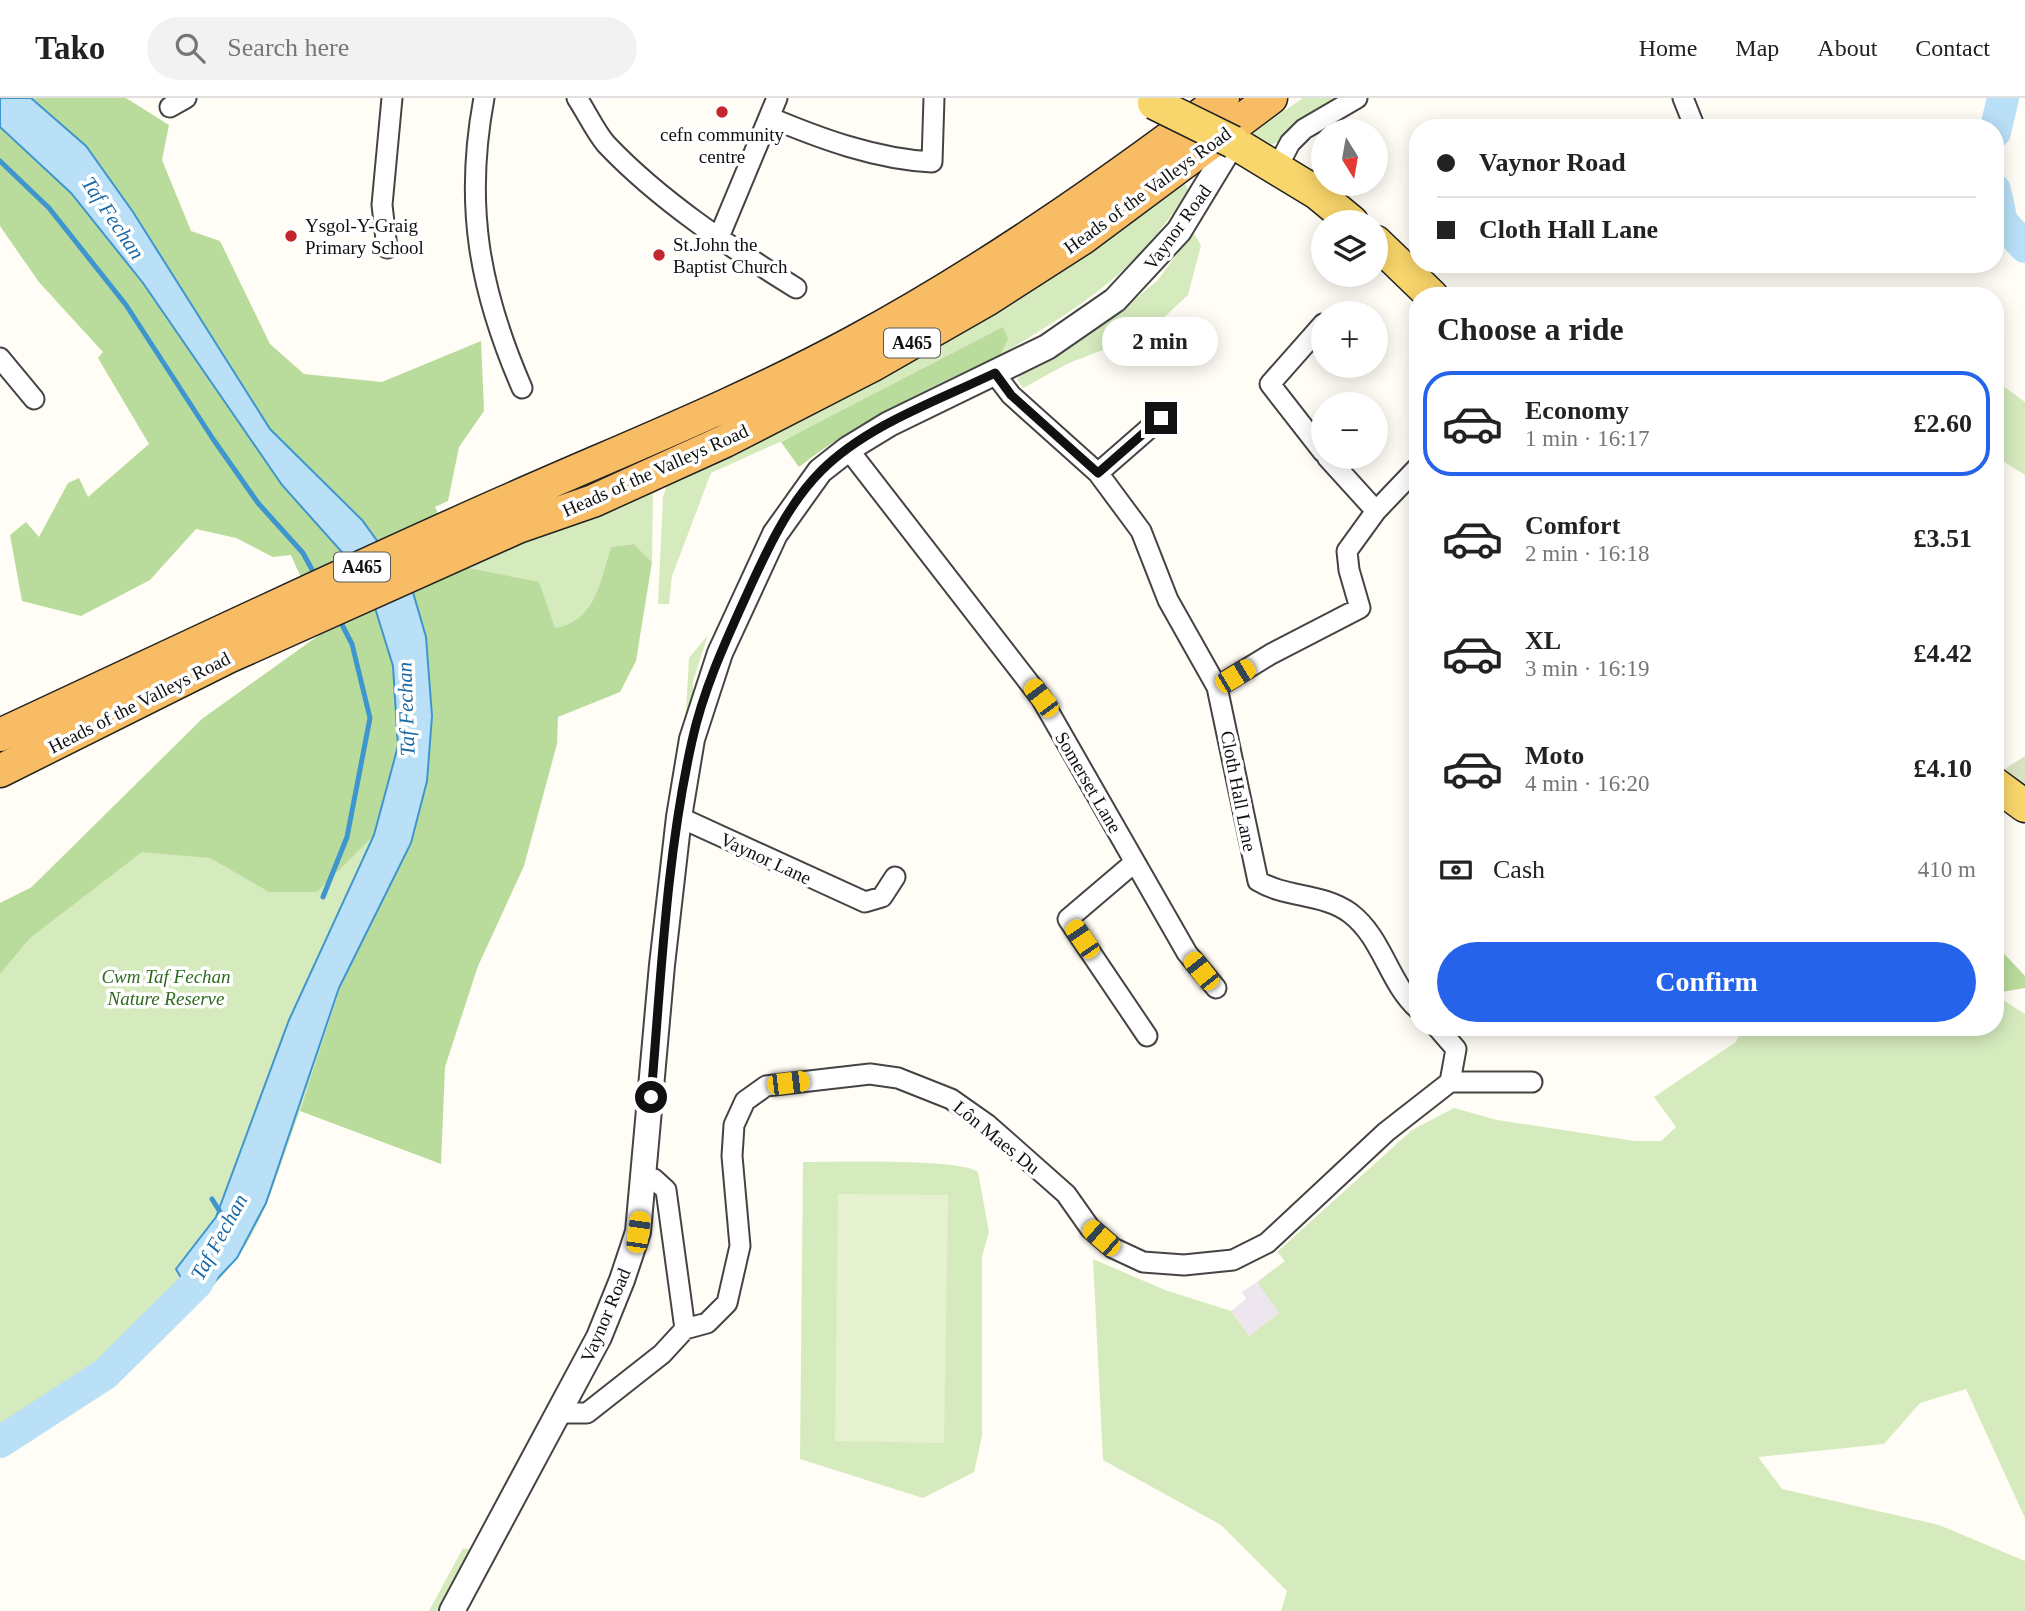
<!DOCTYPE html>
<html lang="en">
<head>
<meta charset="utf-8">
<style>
	:root { --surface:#fff; --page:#f2f2f2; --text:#222; --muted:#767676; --line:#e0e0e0; --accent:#2563eb }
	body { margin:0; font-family:Georgia,serif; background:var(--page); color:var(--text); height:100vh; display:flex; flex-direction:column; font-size:26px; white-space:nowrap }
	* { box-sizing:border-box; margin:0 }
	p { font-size:23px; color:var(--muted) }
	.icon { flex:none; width:38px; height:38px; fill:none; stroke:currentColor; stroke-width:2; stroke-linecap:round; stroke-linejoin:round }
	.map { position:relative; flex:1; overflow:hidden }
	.sheet { position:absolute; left:1409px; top:189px; width:595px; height:749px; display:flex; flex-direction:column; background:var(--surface); border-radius:28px; box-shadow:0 4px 18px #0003 }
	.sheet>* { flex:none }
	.hud { position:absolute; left:1409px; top:21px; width:595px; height:154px; border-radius:28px; box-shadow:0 4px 18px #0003; display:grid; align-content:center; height:154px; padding:0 28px; background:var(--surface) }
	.needle { width:46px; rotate:169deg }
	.controls { position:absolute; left:1311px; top:21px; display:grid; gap:14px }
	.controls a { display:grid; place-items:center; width:77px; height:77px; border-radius:50%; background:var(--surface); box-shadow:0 4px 18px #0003; font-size:35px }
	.end { position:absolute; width:32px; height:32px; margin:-16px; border:9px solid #111; background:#fff; box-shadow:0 0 0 4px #fff }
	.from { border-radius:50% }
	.bubble { position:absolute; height:49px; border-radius:24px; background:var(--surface); box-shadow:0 4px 18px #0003; font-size:23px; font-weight:800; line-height:49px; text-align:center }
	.car { position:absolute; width:21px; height:42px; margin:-21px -10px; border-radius:9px; box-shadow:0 0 5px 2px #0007; background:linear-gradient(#f5c518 24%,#345 0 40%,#f5c518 0 76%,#345 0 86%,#f5c518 0) }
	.hud b { display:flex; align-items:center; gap:24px; height:66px; font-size:26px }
	.hud b+b { border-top:2px solid var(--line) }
	.hud i { width:18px; height:18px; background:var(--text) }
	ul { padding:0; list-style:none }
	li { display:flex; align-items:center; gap:21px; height:105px; margin:0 14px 10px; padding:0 14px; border:4px solid transparent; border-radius:28px }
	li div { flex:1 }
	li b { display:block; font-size:26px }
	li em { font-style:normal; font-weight:800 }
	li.current { border-color:var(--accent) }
	li>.icon { width:63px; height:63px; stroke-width:1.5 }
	h2 { padding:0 28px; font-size:32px; line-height:84px }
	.pay { display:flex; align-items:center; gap:18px; height:77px; padding:0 28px; font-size:26px }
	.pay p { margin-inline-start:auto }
	.action { display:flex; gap:14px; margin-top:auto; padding:14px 28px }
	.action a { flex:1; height:80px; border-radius:42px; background:var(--accent); color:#fff; font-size:28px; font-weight:800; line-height:80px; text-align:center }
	header { display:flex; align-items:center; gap:42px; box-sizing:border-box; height:98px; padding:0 35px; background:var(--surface); border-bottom:2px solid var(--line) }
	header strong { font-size:33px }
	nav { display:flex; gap:38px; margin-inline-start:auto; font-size:24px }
	.search { width:490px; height:63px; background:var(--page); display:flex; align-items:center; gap:18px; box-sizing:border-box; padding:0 24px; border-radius:38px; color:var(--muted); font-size:26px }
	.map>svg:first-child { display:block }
	.industrial { fill:#eee6ef }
	.green { fill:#d5ebbd }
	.forest { fill:#b9dc9c }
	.cemetery { fill:#d9e3c4 }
	.pitch { fill:#e6f2cf }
	.water { fill:#b9e0f7; stroke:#3f96cf; stroke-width:2 }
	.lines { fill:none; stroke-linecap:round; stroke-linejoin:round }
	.stream { stroke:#3f96cf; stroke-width:5 }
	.river { stroke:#b9e0f7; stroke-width:32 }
	.minor-casing { stroke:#444; stroke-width:23 }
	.tertiary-casing { stroke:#444; stroke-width:28 }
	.primary-casing { stroke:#222; stroke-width:35 }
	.trunk-casing { stroke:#222; stroke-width:35 }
	.minor { stroke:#fff; stroke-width:19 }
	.tertiary { stroke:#fff; stroke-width:24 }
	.primary { stroke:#f9d66b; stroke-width:32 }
	.trunk { stroke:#f7bc64; stroke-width:32 }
	.primary-bridge-casing { stroke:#222; stroke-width:35; stroke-linecap:butt }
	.primary-bridge { stroke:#f9d66b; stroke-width:32 }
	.route { stroke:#111; stroke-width:9 }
	.poi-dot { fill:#c4262e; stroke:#fff; stroke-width:2.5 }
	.labels { text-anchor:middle; stroke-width:7; stroke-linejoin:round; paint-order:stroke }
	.shield { fill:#fff; stroke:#585858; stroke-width:2 }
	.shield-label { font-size:18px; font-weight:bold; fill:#111 }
	.poi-label { font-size:19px; fill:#111; stroke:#fff; text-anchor:start }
	.street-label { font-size:19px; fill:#111; stroke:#fff }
	.park-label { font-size:19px; font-style:italic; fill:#2f6b1f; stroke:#fff }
	.water-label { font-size:21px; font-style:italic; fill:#1768a6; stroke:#fff }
</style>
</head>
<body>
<header>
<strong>Tako</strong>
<div class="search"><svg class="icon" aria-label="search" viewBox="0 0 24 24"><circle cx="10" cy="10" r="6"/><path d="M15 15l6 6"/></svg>Search here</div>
<nav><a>Home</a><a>Map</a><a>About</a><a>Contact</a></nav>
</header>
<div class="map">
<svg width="2025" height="1513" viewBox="0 0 2025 1513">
	<rect width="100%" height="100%" fill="#fffdf5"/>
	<path class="industrial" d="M 1257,1184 L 1280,1214 L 1249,1238 L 1231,1213 L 1246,1201 L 1242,1194 Z"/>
	<path class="green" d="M 0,0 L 31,0 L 426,539 C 385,705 351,875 292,1035 C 277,1077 263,1126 236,1161 C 173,1242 86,1304 0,1356 L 0,820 L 202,621 L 325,533 L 291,457 L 98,260 L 103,254 L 39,184 L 0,128 Z
		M 1303,0 L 1335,0 L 1288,32 L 1280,43 L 1271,47 L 1262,44 L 1252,35 Z
		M 1185,86 L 1188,91 C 1140,173 1079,210 1000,257 L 1007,241 L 711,375 L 672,478 L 669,506 L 658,506 L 663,399 L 667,387 L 653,396 L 652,464 L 634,446 L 611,449 C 600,484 596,523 555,530 L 463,469 C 614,402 770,341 915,261 C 1009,210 1097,148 1185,86 Z
		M 1193,134 L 1201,147 L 1188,197 L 1147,235 L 1069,265 L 1023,290 L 1017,281 L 1022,275 L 1116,217 L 1158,182 Z
		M 1995,282 L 2025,304 L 2025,377 L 1995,358 Z
		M 708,537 L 693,583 L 693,607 L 685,630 L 689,560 Z
		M 1995,897 L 2025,916 L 2025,1420 L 1966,1291 L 1920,1305 L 1884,1346 L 1758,1359 L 1782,1391 L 1939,1427 L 2025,1463 L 2025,1513 L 1281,1513 L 1287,1493 L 1221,1427 L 1103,1362 L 1093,1161 L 1165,1192 L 1231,1213 L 1249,1238 L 1279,1215 L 1257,1184 L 1285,1163 L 1277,1154 L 1412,1032 L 1454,1010 L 1497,1022 L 1635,1043 L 1661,1043 L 1676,1029 L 1654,999 L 1736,944 L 1743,929 L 1995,929 Z
		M 803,1064 C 833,1064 961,1060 978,1074 L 989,1134 L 982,1158 L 982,1338 L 974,1374 L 923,1400 L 800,1361 Z
		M 463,1450 L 471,1452 L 440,1513 L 429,1513 Z"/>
	<path class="forest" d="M 0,0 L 126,0 L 169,27 L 162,62 L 191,133 L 220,143 L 270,246 L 304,276 L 382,284 L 481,243 L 484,313 L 459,349 L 448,403 L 435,409 L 463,469 L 539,484 L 555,530 C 596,523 600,483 611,449 L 634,446 L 652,464 L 636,563 L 620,594 L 558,619 L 557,646 L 524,768 L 478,868 L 445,969 L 441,1066 L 300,1013 L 340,890 L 411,745 L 427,683 L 432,618 L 426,539 L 376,512 L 393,568 L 398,648 L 374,737 L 317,794 L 269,794 L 210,760 L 142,754 L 30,840 L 0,876 L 0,805 L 32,789 L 202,621 L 325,533 L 291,457 L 273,459 L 236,440 L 196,431 L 150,482 L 81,518 L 22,503 L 10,437 L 26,424 L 39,439 L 68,385 L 79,380 L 88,399 L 149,346 L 98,260 L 103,254 L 39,184 L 0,128 Z
		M 1003,229 L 1008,241 L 1000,257 C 929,291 860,321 799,369 L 781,344 Z
		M 1995,846 L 2025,878 L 2025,890 L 1995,895 Z"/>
	<path class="cemetery" d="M 2025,658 L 2025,694 L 2000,674 Z"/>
	<path class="pitch" d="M 838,1096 L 948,1097 L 944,1345 L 835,1343 Z"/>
	<path class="water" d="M 0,0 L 31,0 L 86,48 L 133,114 L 270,331 L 362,422 L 412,491 L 426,539 L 432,618 L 427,683 L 411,745 L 339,890 L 266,1105 L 237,1160 L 195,1204 L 176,1171 L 216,1119 L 289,922 L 374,737 L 398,648 L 393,568 L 366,481 L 282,387 L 143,185 L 71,95 L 0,29 Z"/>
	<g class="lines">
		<path class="stream" d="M 0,63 L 49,110 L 126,207 L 213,341 L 258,405 L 303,455 L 316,479
			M 323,799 L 347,739 L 370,620 L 352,546 L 339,521
			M 212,1101 L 222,1117"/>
		<path class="river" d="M 1995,34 L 2003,0
			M 1995,92 L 2002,124 L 2025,149
			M 0,1344 L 105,1276 L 197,1185 L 211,1157"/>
		<g class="minor-casing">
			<path id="minor" d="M 484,0 C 464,107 479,191 522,290
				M 577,0 C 587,15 595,33 606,46 C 660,103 730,149 796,190
				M 1683,0 L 1695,30
				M 170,9 L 186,0
				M 769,19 C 821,41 876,61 932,64 L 934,0
				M 1277,70 L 1290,45 L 1304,31 L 1357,0
				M 719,139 L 777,0
				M 387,150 L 382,107 L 392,0
				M 1323,226 L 1270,286 L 1323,354
				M 0,260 L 34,301
				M 995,276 L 1011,297 L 1098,375 L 1141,433 L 1168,502 L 1217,589 L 1258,783 C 1286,800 1323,795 1350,815 C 1383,840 1388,884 1418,911
				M 848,351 L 1041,600 L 1187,855 L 1216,890
				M 1327,359 L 1376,413
				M 1098,375 L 1161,320
				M 1217,589 L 1271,556 L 1360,510 L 1349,472 L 1347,453 L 1376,413 L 1418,369
				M 679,719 L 865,804 L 882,799 L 895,779
				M 1135,764 L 1068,821 L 1147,938
				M 1450,984 L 1532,984
				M 645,1079 L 654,1081 L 666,1092 L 685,1231
				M 559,1315 L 587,1315 L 662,1256 L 685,1231 L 707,1225 L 727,1205 L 740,1148 L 732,1058 L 734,1027 L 745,1003 L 766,988 L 870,976 L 898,980 L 951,1001 L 988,1027 L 1066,1096 L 1090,1130 L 1113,1150 L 1143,1164 L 1184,1167 L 1233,1162 L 1267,1145 L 1386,1034 L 1450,984 L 1456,951 L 1437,929"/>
		</g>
		<g class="tertiary-casing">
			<path id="tertiary" d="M 452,1513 L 599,1239 L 622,1182 L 638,1134 L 662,867 L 679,719 L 692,641 L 720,555 L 775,436 L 820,373 L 848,351 L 889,326 L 1047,249 L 1115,202 L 1179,133 L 1233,44"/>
		</g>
		<g class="primary-casing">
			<path id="primary" d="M 1233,44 L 1317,95 L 1352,124
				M 1376,144 L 1432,198
				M 1995,686 L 2025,708"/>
		</g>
		<g class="trunk-casing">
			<path id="trunk" d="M 0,637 C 168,559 335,479 505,404 C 622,352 739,306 852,245 C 982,175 1105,89 1223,0
				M 0,673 L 228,559 L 518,429 L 593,403 L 725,343 L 871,268 L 988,201 L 1083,140 L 1271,0"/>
		</g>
		<use href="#minor" class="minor"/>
		<use href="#tertiary" class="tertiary"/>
		<use href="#primary" class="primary"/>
		<use href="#trunk" class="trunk"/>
		<g class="primary-bridge-casing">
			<path id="primary-bridge" d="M 1154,5 L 1233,44"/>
		</g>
		<use href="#primary-bridge" class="primary-bridge"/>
	</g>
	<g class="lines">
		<path class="route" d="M 651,999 C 661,881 666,759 692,643 C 704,588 729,536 752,485 C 770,446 790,404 821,373 C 867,327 937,303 995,275 L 1011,297 L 1098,375 L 1161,320"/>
	</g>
	<g class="poi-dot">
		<circle cx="722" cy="14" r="7"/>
		<circle cx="291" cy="138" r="7"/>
		<circle cx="659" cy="157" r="7"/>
	</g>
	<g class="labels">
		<g class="shield">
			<rect x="884" y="230.5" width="56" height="29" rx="5"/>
			<rect x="334" y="454.5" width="56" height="29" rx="5"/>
		</g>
		<g class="shield-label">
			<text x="912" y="251">A465</text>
			<text x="362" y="475">A465</text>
		</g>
		<g class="poi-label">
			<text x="722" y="43" text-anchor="middle">cefn community<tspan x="722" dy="22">centre</tspan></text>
			<text x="305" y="134">Ysgol-Y-Graig<tspan x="305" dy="22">Primary School</tspan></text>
			<text x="673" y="153">St.John the<tspan x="673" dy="22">Baptist Church</tspan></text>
		</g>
		<g class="street-label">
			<text transform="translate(1147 92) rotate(-36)" y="7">Heads of the Valleys Road</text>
			<text transform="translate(1177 129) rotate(-54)" y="7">Vaynor Road</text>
			<text transform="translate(655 372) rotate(-24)" y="7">Heads of the Valleys Road</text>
			<text transform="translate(139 604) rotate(-27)" y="7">Heads of the Valleys Road</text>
			<text transform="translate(1089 684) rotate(60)" y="7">Somerset Lane</text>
			<text transform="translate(1239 693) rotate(79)" y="7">Cloth Hall Lane</text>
			<text transform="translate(766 760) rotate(25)" y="7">Vaynor Lane</text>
			<text transform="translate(997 1039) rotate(39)" y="7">Lôn Maes Du</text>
			<text transform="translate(605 1217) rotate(-67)" y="7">Vaynor Road</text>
		</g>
		<g class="park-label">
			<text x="166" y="885">Cwm Taf Fechan<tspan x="166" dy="22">Nature Reserve</tspan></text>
		</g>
		<g class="water-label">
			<text transform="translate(113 120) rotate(56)" y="7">Taf Fechan</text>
			<text transform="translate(406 611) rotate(-92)" y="7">Taf Fechan</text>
			<text transform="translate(219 1139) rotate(-61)" y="7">Taf Fechan</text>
		</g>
	</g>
</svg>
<div class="controls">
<a><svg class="needle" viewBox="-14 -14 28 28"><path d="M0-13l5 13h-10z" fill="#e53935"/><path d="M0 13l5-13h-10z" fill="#767676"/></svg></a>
<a><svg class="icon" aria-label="layers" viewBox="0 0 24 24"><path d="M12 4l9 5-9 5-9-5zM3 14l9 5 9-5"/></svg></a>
<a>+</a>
<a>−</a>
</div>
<i class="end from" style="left:651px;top:999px"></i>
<i class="end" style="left:1161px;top:320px"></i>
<div class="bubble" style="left:1102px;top:219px;width:116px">2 min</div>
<i class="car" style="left:1235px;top:578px;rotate:59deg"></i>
<i class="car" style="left:1041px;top:600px;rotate:323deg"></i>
<i class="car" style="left:1082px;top:841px;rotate:326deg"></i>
<i class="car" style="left:1201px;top:873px;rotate:322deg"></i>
<i class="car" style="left:788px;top:985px;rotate:83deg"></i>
<i class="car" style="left:638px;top:1134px;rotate:8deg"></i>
<i class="car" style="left:1101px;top:1140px;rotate:311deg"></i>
<div class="hud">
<b><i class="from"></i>Vaynor Road</b>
<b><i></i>Cloth Hall Lane</b>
</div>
<section class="sheet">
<h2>Choose a ride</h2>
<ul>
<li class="current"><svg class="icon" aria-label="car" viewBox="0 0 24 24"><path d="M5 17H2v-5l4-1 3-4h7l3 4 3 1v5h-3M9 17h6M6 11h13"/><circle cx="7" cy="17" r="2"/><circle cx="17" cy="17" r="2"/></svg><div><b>Economy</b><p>1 min · 16:17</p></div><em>£2.60</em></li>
<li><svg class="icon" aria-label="car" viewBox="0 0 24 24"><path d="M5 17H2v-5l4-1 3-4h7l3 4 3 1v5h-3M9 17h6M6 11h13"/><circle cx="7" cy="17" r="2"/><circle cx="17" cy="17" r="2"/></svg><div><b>Comfort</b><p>2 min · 16:18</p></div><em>£3.51</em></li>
<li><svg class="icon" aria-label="car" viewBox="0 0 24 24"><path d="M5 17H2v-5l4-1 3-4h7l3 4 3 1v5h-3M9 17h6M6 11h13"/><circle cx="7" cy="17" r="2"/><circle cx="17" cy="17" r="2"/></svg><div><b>XL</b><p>3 min · 16:19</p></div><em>£4.42</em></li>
<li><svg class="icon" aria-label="car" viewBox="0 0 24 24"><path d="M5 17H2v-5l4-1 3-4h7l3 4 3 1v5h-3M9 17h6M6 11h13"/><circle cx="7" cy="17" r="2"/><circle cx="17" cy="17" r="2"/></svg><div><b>Moto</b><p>4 min · 16:20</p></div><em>£4.10</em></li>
</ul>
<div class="pay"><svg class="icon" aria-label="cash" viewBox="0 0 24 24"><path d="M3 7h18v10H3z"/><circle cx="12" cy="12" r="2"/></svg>Cash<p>410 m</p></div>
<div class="action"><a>Confirm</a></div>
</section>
</div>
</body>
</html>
